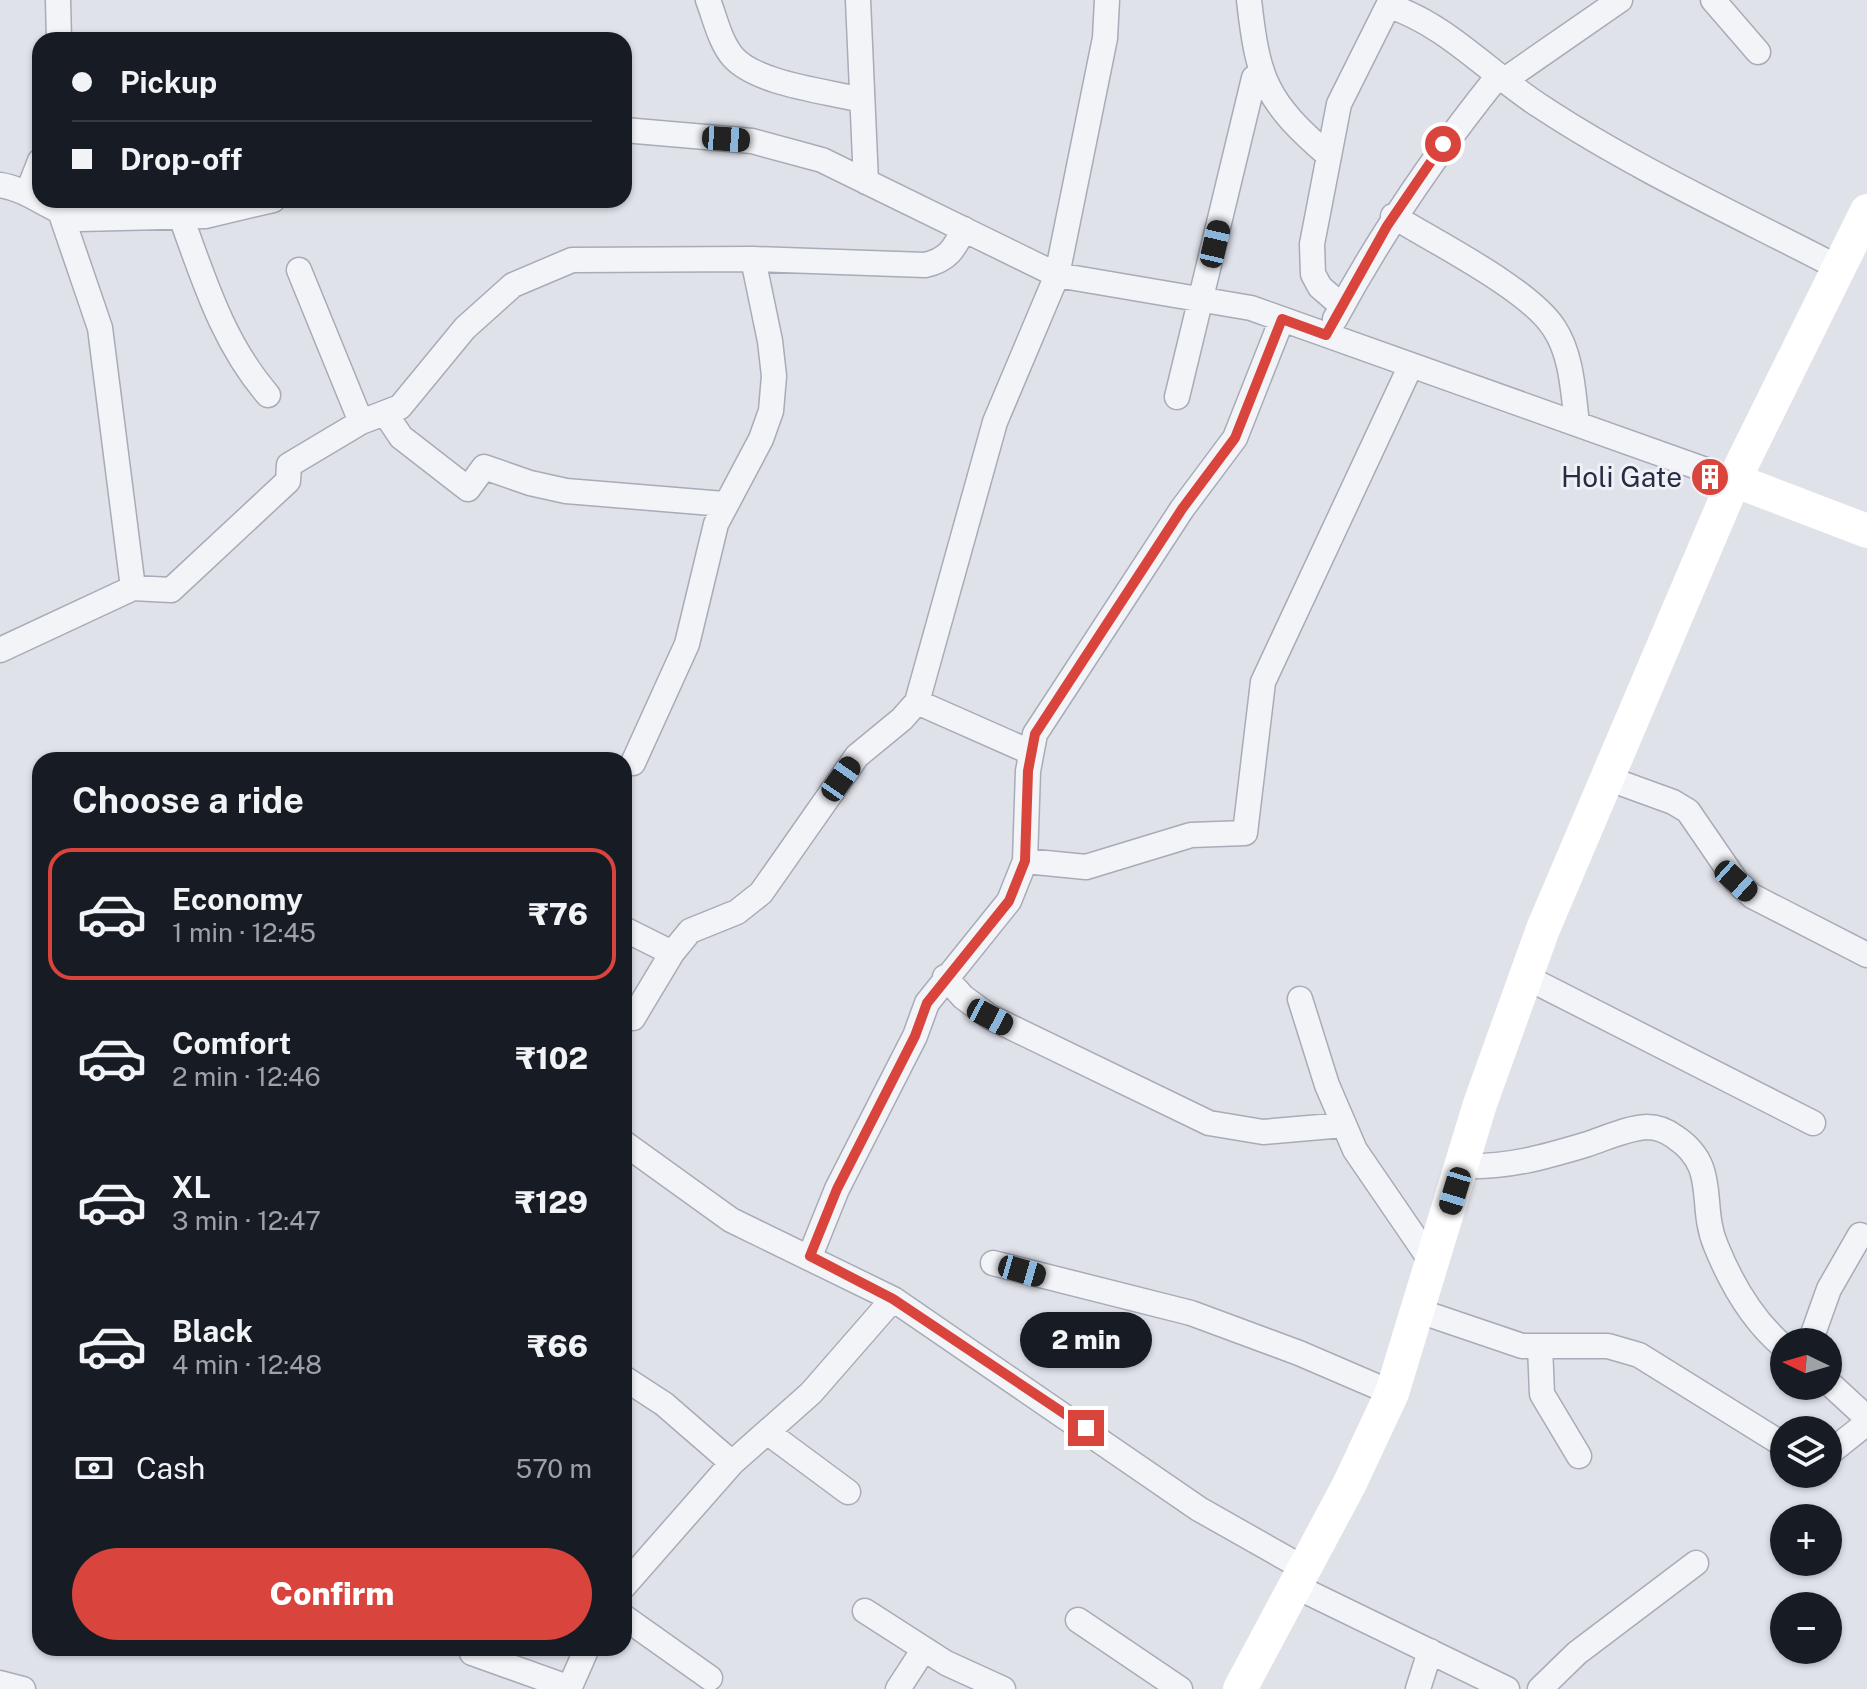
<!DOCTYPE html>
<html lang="en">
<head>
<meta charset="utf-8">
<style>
	:root { --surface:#171b24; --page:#242831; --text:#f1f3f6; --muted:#9ea1a6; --line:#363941; --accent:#d9453c }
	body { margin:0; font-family:"Public Sans",sans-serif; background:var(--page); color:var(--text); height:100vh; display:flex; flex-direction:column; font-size:30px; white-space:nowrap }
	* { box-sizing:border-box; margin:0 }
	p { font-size:26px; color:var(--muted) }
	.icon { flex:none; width:44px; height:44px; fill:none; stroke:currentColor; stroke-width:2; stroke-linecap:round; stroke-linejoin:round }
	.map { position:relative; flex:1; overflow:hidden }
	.sheet { position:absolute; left:32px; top:752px; width:600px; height:904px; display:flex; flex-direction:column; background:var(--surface); border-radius:24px; box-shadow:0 2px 6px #0004 }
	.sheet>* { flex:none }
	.guide { position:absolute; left:32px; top:32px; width:600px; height:176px; border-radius:24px; box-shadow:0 2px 6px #0004; display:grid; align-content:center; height:176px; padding:0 40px; background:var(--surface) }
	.needle { width:52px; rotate:275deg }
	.controls { position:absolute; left:1770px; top:1328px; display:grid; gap:16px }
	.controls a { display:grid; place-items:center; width:72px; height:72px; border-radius:50%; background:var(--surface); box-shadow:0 2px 6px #0004; font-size:40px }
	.end { position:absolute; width:36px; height:36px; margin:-18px; border:10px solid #d9453c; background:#fff; box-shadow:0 0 0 4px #fff }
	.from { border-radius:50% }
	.bubble { position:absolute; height:56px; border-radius:28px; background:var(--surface); box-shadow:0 2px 6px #0004; font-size:26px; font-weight:800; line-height:56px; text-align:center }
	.car { position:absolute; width:24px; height:48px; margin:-24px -12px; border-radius:10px; box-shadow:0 0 6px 2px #0007; background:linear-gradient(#222 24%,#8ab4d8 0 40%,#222 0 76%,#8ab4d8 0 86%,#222 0) }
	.guide b { display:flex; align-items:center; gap:28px; height:76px; font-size:30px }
	.guide b+b { border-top:2px solid var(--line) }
	.guide i { width:20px; height:20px; background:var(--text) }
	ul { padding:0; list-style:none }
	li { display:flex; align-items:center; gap:24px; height:132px; margin:0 16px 12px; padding:0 24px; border:4px solid transparent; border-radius:24px }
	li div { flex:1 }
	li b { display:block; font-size:30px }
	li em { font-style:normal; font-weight:800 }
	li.on { border-color:var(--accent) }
	li>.icon { width:72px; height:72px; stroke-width:1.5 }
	h2 { padding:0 40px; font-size:36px; line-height:96px }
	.pay { display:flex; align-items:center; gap:20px; height:88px; padding:0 40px; font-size:30px }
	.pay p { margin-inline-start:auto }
	.primary-button { display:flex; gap:16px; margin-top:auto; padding:16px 40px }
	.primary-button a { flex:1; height:92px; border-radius:48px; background:var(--accent); color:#fff; font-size:32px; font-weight:800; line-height:92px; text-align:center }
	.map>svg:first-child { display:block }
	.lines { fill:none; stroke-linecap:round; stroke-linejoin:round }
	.street-casing { stroke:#a8abb8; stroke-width:27 }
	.street { stroke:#f3f4f8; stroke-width:24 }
	.secondary { stroke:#fff; stroke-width:34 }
	.route { stroke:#d9453c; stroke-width:10 }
	.labels { text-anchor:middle; stroke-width:6; stroke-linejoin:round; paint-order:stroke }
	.poi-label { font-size:28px; fill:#272c43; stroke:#f0f1f7; text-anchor:end }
</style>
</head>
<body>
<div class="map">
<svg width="1867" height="1689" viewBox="0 0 1867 1689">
	<rect width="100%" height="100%" fill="#e0e2ea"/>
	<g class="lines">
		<g class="street-casing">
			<path id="street" d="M 58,0 L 59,40
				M 708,0 C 715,18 720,42 733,57 C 757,84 826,91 861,100
				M 858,0 L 866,182
				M 1249,0 C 1258,81 1266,101 1328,155
				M 1713,0 L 1758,52
				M 1389,6 C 1446,24 1490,74 1540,106 C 1634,168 1739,216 1839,268
				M 1503,81 L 1620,0
				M 624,130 L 752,141 L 822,160 L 1057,275 L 1251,308 L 1734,480
				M 0,185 C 28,189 51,211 79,219 L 205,216 L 273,200
				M 27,194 L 40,161
				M 61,214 L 100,328 L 133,588
				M 1393,216 C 1435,242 1529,289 1554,328 C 1572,355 1573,392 1577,423
				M 181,217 C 204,280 223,343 268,395
				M 299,270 L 361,422 L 400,407 L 465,328 L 513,285 L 572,260 L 753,259 L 925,265 C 948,260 954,249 964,229
				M 1342,306 L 1320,287 L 1313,274 L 1312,244 L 1339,104 L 1391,0
				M 1335,319 C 1382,232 1436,153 1498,76
				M 1177,397 L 1254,78
				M 385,413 L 401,437 L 468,489 L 484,467 L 530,483 L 566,491 L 724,504
				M 0,650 L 133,588 L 171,590 L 288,481 L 289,465 L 361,422
				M 917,702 L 1030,752
				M 633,763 L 687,644 L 716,524 L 761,439 L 771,411 L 774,376 L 770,341 L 753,259
				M 1607,778 L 1673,802 L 1688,811 L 1736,881 L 1752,896 L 1867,955
				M 1025,861 L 1086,867 L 1191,835 L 1245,833 L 1263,682 L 1411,365
				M 624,929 L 672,953
				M 945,977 L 963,997 L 990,1017 L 1209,1123 L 1263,1132 L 1344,1125
				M 1526,977 L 1813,1123
				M 1300,999 L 1327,1085 L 1355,1150 L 1433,1264
				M 633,1018 L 672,953 L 690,931 L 737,912 L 761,893 L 857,756 L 902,719 L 917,702 L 995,422 L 1057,275 L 1105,38 L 1107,0
				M 624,1143 L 731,1220 L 893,1299 L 1199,1509 L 1305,1569
				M 1462,1166 C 1507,1168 1545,1157 1588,1144 C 1606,1138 1627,1128 1647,1127 C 1657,1127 1667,1131 1675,1137 C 1720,1167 1698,1204 1716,1246 C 1731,1283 1754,1322 1784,1347
				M 810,1256 L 837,1189 L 915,1036 L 927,1003 L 1009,901 L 1025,861 L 1028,771 L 1035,734 L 1182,509 L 1235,438 L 1282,319
				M 993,1263 L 1191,1313 L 1299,1353 L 1392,1393
				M 1419,1311 L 1522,1346 L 1608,1346 L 1639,1355 L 1784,1445
				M 1810,1342 L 1829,1289 L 1860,1235
				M 1540,1346 L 1542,1394 L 1579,1456
				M 624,1378 L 664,1404 L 732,1463
				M 1828,1382 L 1867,1418
				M 767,1432 L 848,1492
				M 1828,1454 L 1867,1423
				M 624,1586 L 732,1463 L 811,1393 L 893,1299
				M 1295,1586 L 1507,1689
				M 865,1611 L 946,1663 L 1003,1689
				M 624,1617 L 710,1678
				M 1078,1620 L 1180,1689
				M 472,1653 L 570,1688
				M 0,1683 L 23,1689
				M 569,1689 L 587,1648
				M 898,1689 L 924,1649
				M 1418,1689 L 1430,1651
				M 1540,1689 L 1577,1653 L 1696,1563"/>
		</g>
		<use href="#street" class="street"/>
		<path class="secondary" d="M 1734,480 L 1867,531
			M 1240,1689 L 1349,1485 L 1392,1393 L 1480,1104 L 1543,929 L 1734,480 L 1867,211"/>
	</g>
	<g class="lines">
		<path class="route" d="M 1086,1428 L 893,1299 L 810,1256 L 837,1189 L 915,1036 L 927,1003 L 1009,901 L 1025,861 L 1028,771 L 1035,734 L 1182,509 L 1235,438 L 1282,319 L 1326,335 L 1387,226 L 1443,144"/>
	</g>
	<defs>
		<g id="building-disc" transform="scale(2)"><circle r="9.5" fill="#d9453c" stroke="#f0f1f7"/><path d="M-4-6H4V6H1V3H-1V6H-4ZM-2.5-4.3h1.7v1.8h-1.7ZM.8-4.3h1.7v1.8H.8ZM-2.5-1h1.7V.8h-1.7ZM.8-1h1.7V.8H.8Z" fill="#fff"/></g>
	</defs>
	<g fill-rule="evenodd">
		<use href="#building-disc" x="1710" y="477"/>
	</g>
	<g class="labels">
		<g class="poi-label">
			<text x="1682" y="487">Holi Gate</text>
		</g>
	</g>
</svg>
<div class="controls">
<a><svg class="needle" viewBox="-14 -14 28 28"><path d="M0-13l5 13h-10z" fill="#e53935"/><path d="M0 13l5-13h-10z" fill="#9ea1a6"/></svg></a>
<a><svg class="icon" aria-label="layers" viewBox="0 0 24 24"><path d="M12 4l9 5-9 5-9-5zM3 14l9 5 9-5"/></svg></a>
<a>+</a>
<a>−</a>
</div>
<i class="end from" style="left:1443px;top:144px"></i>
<i class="end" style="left:1086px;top:1428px"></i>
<div class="bubble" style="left:1020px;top:1312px;width:132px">2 min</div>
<i class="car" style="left:726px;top:139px;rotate:94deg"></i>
<i class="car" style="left:1215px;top:244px;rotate:13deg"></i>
<i class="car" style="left:841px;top:779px;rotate:35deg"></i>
<i class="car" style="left:1736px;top:881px;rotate:132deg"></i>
<i class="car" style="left:990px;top:1017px;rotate:118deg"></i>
<i class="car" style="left:1455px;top:1191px;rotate:197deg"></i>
<i class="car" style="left:1022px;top:1271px;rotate:106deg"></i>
<div class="guide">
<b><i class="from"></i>Pickup</b>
<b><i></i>Drop-off</b>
</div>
<section class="sheet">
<h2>Choose a ride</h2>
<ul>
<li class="on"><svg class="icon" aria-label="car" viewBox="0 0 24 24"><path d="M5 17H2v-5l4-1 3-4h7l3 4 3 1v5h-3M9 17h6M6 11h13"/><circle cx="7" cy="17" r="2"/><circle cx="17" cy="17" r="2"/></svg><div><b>Economy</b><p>1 min · 12:45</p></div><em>₹76</em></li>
<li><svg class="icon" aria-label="car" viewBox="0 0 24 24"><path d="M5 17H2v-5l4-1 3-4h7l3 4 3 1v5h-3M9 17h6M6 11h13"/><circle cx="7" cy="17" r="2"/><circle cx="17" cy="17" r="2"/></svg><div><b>Comfort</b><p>2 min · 12:46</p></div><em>₹102</em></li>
<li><svg class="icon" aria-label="car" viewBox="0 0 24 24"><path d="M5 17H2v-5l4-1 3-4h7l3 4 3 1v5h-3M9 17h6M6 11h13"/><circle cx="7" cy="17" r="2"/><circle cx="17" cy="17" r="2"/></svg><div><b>XL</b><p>3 min · 12:47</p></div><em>₹129</em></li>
<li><svg class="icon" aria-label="car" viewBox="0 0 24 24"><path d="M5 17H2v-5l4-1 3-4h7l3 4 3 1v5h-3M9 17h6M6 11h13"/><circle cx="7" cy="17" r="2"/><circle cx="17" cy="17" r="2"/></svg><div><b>Black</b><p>4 min · 12:48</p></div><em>₹66</em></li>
</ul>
<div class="pay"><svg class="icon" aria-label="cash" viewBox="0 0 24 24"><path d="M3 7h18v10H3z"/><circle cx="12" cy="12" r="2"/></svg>Cash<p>570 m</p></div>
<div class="primary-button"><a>Confirm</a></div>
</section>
</div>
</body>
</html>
